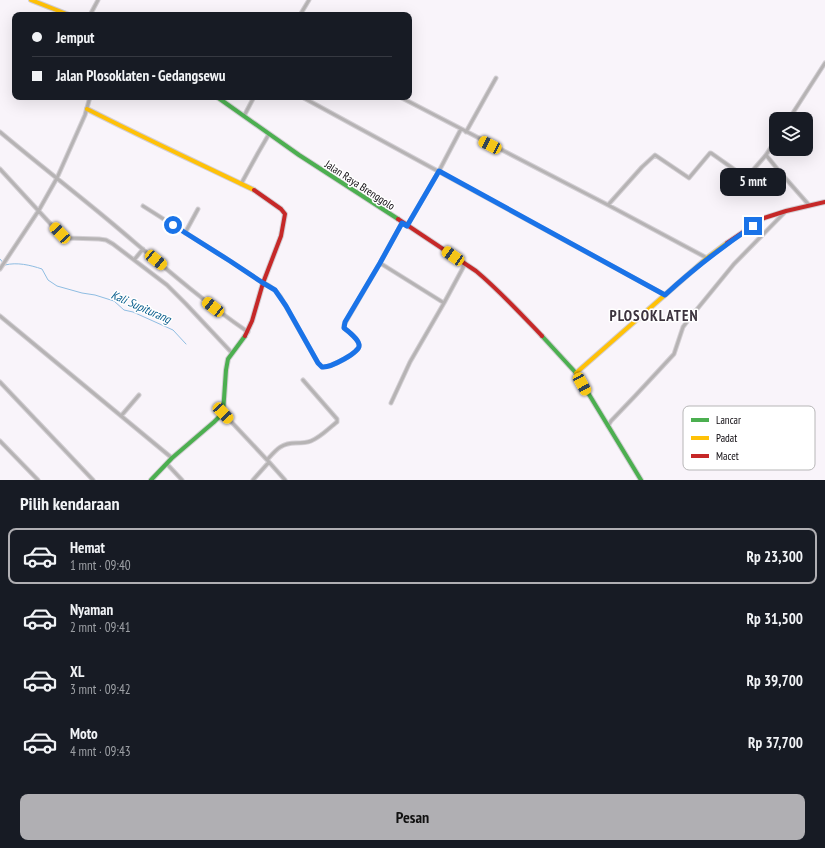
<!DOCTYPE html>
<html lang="id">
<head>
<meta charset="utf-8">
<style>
	:root { --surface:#171b24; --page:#20242c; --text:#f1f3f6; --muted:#9ea1a6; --line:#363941; --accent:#b0afb3 }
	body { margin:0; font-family:"PT Sans Narrow",sans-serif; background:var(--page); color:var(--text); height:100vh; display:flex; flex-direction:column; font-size:15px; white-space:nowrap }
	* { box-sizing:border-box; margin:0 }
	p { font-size:13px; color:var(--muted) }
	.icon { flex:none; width:22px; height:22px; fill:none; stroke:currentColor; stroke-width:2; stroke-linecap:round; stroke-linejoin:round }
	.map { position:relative; height:480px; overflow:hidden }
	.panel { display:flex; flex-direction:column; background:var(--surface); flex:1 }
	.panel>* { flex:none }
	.guide { position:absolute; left:12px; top:12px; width:400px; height:88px; border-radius:8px; box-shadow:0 4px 16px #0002; display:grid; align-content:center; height:88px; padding:0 20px; background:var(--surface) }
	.controls { position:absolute; left:769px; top:112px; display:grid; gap:8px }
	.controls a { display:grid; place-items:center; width:44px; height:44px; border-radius:8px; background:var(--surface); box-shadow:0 4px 16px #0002; font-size:20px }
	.end { position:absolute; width:18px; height:18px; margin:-9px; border:5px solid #1a73e8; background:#fff; box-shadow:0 0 0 2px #fff }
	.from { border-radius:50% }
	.bubble { position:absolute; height:28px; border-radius:8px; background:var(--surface); box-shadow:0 4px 16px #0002; font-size:13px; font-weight:800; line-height:28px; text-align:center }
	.car { position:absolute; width:12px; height:24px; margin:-12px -6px; border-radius:5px; box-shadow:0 0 3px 1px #0007; background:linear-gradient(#f5c518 24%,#345 0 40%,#f5c518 0 76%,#345 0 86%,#f5c518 0) }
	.guide b { display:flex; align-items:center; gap:14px; height:38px; font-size:15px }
	.guide b+b { border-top:1px solid var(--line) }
	.guide i { width:10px; height:10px; background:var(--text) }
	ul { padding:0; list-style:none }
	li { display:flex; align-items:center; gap:12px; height:56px; margin:0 8px 6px; padding:0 12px; border:2px solid transparent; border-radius:8px }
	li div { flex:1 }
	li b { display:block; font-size:15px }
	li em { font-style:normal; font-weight:800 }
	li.current { border-color:var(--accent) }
	li>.icon { width:36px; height:36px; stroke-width:1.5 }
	h2 { padding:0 20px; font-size:18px; line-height:48px }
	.action { display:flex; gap:8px; margin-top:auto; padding:8px 20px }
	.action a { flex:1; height:46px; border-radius:8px; background:var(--accent); color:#111; font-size:16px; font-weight:800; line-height:46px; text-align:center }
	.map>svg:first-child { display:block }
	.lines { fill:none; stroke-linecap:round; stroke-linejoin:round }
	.stream { stroke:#8fbde2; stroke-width:1 }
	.street-casing { stroke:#d3cfd4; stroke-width:5 }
	.fast-casing { stroke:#d3cfd4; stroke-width:6 }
	.slow-casing { stroke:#d3cfd4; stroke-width:6 }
	.jam-casing { stroke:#d3cfd4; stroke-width:6 }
	.street { stroke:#b6b3b4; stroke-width:3 }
	.fast { stroke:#4caf50; stroke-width:4 }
	.slow { stroke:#ffc107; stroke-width:4 }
	.jam { stroke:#c62828; stroke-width:4 }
	.route { stroke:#1a73e8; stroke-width:5 }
	.labels { text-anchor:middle; stroke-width:3; stroke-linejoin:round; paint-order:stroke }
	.street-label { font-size:11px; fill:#0e0a0f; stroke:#fff }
	.water-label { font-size:12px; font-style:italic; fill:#085d8c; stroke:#fff }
	.district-label { font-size:15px; font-weight:bold; letter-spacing:1px; fill:#3c333e; stroke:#fff }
	.key { fill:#fff; stroke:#b7b6b7; stroke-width:1 }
	.key-label { font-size:11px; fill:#0e0a0f }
</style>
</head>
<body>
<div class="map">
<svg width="825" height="480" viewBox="0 0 825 480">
	<rect width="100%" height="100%" fill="#f9f4fa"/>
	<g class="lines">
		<path class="stream" d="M 0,259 L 5,265 C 17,262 30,265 42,269 L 48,280 L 57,286 L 82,293 L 95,295 L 114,301 L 124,310 L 133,312 L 173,330 L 186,344"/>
		<g class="street-casing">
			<path id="street" d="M 90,15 L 98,0
				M 300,15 L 309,0
				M 302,97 L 665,295
				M 400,97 L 608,205 L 707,258
				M 244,116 L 254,97
				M 789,119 L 825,63
				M 0,132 C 37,163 76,193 113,224 C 157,261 200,299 248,332
				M 466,132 L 496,78
				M 766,155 L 779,171 L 809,205
				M 0,169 L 59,233 L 67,238 L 99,239 L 106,240 L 113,244 L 167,285 L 186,304 L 232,353
				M 241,184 L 258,153 L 269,134
				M 608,205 L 642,167 L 655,155 L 689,178 L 710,153 L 711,153 L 745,177 L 747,177 L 766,155 L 776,140
				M 143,206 L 230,261 L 263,283 L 268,285 L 275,290 L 280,296 L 318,363 L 322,367 C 330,368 361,352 359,345 C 359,340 348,331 344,328 L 344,325 L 380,263
				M 402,223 L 380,263 L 444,303
				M 407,226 L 439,171 L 461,129
				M 185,233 L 198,209
				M 134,260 L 143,249
				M 0,269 L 39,210 L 57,178 L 85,115 L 90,97
				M 0,316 L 172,458
				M 0,382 L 93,480
				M 391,403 L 410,362 L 444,303 L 465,264
				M 223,413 L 269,462 L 253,480
				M 121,416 L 139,395
				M 608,426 L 611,421 L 635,396 L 674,354 L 683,327 L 689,319 L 734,264 L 785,212
				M 0,441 L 38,480
				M 267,460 C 276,450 281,443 296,443 C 301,443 306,443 311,441 C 321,437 329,428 337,422 L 337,419 L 303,380
				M 269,462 L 285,480
				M 167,464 L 182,480"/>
		</g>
		<g class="fast-casing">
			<path id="fast" d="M 217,97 L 299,155 L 398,219
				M 542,336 L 576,373 L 641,480
				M 151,480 L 172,458 L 214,422 L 223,413 L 226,370 L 228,359 L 245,336"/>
		</g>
		<g class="slow-casing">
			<path id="slow" d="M 31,0 L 69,15
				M 87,109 C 142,137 198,163 254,190
				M 576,373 L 707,258 L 727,243"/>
		</g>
		<g class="jam-casing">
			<path id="jam" d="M 398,219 L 476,271 C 500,291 521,314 542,336
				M 727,243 L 764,218 L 786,211 L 825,202
				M 245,336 L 252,321 L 263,283 L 281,236 L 285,214 L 281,209 L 254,190"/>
		</g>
		<use href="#street" class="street"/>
		<use href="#fast" class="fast"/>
		<use href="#slow" class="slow"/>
		<use href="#jam" class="jam"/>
	</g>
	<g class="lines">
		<path class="route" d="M 173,225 L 230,261 L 263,283 L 275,290 L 286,306 L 318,363 L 322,367 C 330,368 361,352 359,345 C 359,340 348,331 344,328 L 345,322 L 380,263 L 402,223 L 407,226 L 439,171 L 665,295 C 692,270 722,247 753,226"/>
	</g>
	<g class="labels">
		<g class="street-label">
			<text transform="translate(360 185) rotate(33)" y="4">Jalan Raya Brenggolo</text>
		</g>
		<g class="water-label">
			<text transform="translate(141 307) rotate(24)" y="4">Kali Supiturang</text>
		</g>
		<g class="district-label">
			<text x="654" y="321">PLOSOKLATEN</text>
		</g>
	</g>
	<rect x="683" y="406" width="132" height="64" rx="6" class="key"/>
	<rect x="691" y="418" width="18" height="4" fill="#4caf50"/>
	<rect x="691" y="436" width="18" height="4" fill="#ffc107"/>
	<rect x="691" y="454" width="18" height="4" fill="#c62828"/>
	<g class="key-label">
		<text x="716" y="424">Lancar</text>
		<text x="716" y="442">Padat</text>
		<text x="716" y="460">Macet</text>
	</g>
</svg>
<div class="controls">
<a><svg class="icon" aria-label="layers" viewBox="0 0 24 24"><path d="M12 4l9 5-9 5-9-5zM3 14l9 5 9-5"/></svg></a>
</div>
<i class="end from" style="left:173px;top:225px"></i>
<i class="end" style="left:753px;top:226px"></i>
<div class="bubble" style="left:720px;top:168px;width:66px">5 mnt</div>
<i class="car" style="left:490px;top:145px;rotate:297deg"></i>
<i class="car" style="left:60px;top:233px;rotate:317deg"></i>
<i class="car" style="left:453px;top:256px;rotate:304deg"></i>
<i class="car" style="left:156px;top:260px;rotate:129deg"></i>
<i class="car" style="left:213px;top:307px;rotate:308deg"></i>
<i class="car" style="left:582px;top:384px;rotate:151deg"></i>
<i class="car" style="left:223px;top:413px;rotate:137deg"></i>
<div class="guide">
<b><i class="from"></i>Jemput</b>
<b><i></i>Jalan Plosoklaten - Gedangsewu</b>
</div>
</div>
<section class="panel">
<h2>Pilih kendaraan</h2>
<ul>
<li class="current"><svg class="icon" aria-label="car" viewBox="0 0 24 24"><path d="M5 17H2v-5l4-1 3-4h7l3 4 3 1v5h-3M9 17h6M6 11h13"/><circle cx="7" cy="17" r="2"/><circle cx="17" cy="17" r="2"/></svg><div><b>Hemat</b><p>1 mnt · 09:40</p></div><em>Rp 23,300</em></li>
<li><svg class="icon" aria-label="car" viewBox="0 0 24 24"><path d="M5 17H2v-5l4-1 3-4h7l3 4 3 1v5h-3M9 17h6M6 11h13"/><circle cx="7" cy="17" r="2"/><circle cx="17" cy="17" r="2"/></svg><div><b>Nyaman</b><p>2 mnt · 09:41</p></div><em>Rp 31,500</em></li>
<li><svg class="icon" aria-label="car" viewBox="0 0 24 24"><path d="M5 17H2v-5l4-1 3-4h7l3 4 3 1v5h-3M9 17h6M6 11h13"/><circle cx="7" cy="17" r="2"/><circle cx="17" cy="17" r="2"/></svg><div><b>XL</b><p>3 mnt · 09:42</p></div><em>Rp 39,700</em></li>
<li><svg class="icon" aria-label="car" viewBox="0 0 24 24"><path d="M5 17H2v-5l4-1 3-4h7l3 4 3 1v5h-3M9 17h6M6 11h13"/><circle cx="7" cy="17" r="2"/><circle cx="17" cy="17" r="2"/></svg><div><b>Moto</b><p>4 mnt · 09:43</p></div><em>Rp 37,700</em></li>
</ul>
<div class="action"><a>Pesan</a></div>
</section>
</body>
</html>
